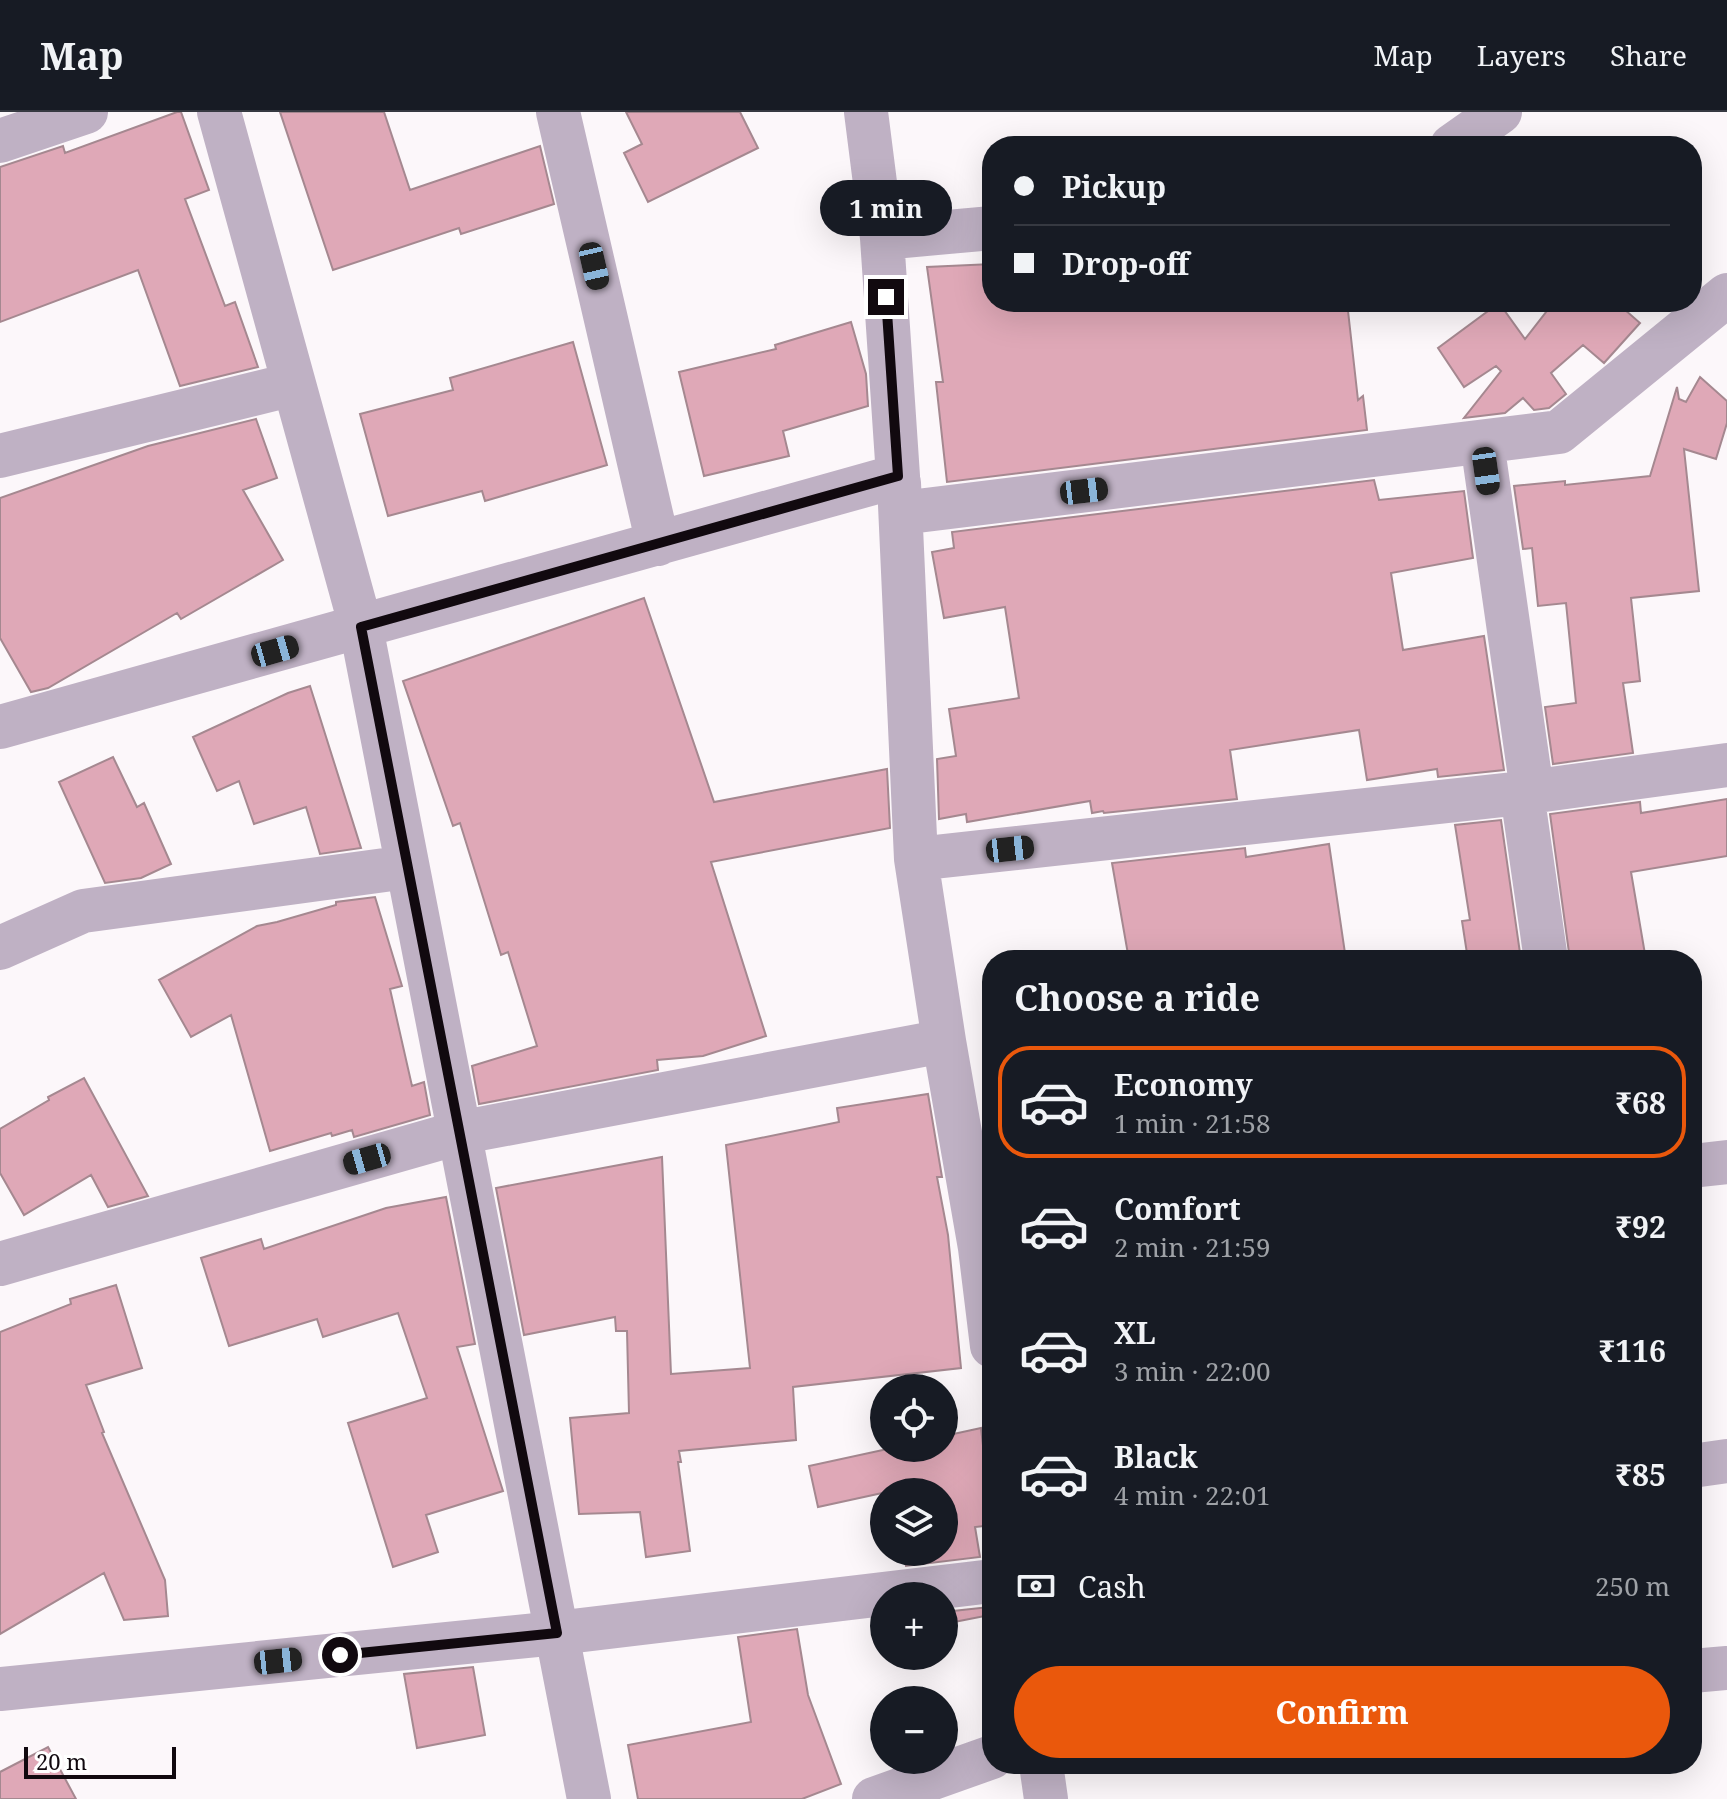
<!DOCTYPE html>
<html lang="en">
<head>
<meta charset="utf-8">
<style>
	:root { --surface:#171b24; --page:#20242c; --text:#f1f3f6; --muted:#9ea1a6; --line:#363941; --accent:#ea580c }
	body { margin:0; font-family:"Noto Serif",serif; background:var(--page); color:var(--text); height:100vh; display:flex; flex-direction:column; font-size:30px; white-space:nowrap }
	* { box-sizing:border-box; margin:0 }
	p { font-size:26px; color:var(--muted) }
	.icon { flex:none; width:44px; height:44px; fill:none; stroke:currentColor; stroke-width:2; stroke-linecap:round; stroke-linejoin:round }
	.map { position:relative; flex:1; overflow:hidden }
	.drawer { position:absolute; left:982px; top:838px; width:720px; height:824px; display:flex; flex-direction:column; background:var(--surface); border-radius:32px; box-shadow:0 8px 32px #0002 }
	.drawer>* { flex:none }
	.banner { position:absolute; left:982px; top:24px; width:720px; height:176px; border-radius:32px; box-shadow:0 8px 32px #0002; display:grid; align-content:center; height:176px; padding:0 32px; background:var(--surface) }
	.buttons { position:absolute; left:870px; top:1262px; display:grid; gap:16px }
	.buttons a { display:grid; place-items:center; width:88px; height:88px; border-radius:50%; background:var(--surface); box-shadow:0 8px 32px #0002; font-size:40px }
	.scale { position:absolute; left:24px; bottom:20px; width:152px; box-sizing:border-box; padding-left:8px; border:4px solid #11090f; border-top:0; font-size:22px; line-height:28px; white-space:nowrap; color:#11090f; -webkit-text-stroke:6px #fff; paint-order:stroke }
	.end { position:absolute; width:36px; height:36px; margin:-18px; border:10px solid #11090f; background:#fff; box-shadow:0 0 0 4px #fff }
	.from { border-radius:50% }
	.bubble { position:absolute; height:56px; border-radius:28px; background:var(--surface); box-shadow:0 8px 32px #0002; font-size:26px; font-weight:700; line-height:56px; text-align:center }
	.car { position:absolute; width:24px; height:48px; margin:-24px -12px; border-radius:10px; box-shadow:0 0 6px 2px #0007; background:linear-gradient(#222 24%,#8ab4d8 0 40%,#222 0 76%,#8ab4d8 0 86%,#222 0) }
	.banner b { display:flex; align-items:center; gap:28px; height:76px; font-size:30px }
	.banner b+b { border-top:2px solid var(--line) }
	.banner i { width:20px; height:20px; background:var(--text) }
	ul { padding:0; list-style:none }
	li { display:flex; align-items:center; gap:24px; height:112px; margin:0 16px 12px; padding:0 16px; border:4px solid transparent; border-radius:32px }
	li div { flex:1 }
	li b { display:block; font-size:30px }
	li em { font-style:normal; font-weight:700 }
	li.on { border-color:var(--accent) }
	li>.icon { width:72px; height:72px; stroke-width:1.5 }
	h2 { padding:0 32px; font-size:36px; line-height:96px }
	.pay { display:flex; align-items:center; gap:20px; height:88px; padding:0 32px; font-size:30px }
	.pay p { margin-inline-start:auto }
	.cta { display:flex; gap:16px; margin-top:auto; padding:16px 32px }
	.cta a { flex:1; height:92px; border-radius:48px; background:var(--accent); color:#fff; font-size:32px; font-weight:700; line-height:92px; text-align:center }
	header { display:flex; align-items:center; gap:48px; box-sizing:border-box; height:112px; padding:0 40px; background:var(--surface); border-bottom:2px solid var(--line) }
	header strong { font-size:38px }
	nav { display:flex; gap:44px; margin-inline-start:auto; font-size:28px }
	.map>svg:first-child { display:block }
	.building { fill:#dfa8b7; stroke:#a58890; stroke-width:2 }
	.lines { fill:none; stroke-linecap:round; stroke-linejoin:round }
	.street { stroke:#bfb1c4; stroke-width:44 }
	.route { stroke:#11090f; stroke-width:10 }
</style>
</head>
<body>
<header>
<strong>Map</strong>
<nav><a>Map</a><a>Layers</a><a>Share</a></nav>
</header>
<div class="map">
<svg width="1727" height="1687" viewBox="0 0 1727 1687">
	<rect width="100%" height="100%" fill="#fcf7fa"/>
	<path class="building" d="M 177,0 L 181,0 L 209,78 L 185,87 L 225,194 L 235,190 L 258,255 L 180,274 L 138,158 L 0,210 L 0,55 L 63,34 L 65,41 Z
		M 280,0 L 384,0 L 410,78 L 540,34 L 554,92 L 461,122 L 459,116 L 333,158 Z
		M 626,0 L 740,0 L 758,36 L 648,90 L 624,41 L 642,32 Z
		M 992,152 L 992,190 L 1347,190 L 1358,288 L 1363,284 L 1367,318 L 947,370 L 936,270 L 943,270 L 927,155 Z
		M 1535,190 L 1632,190 L 1624,197 L 1640,211 L 1604,251 L 1583,233 L 1551,261 L 1566,282 L 1549,296 L 1534,298 L 1523,286 L 1505,301 L 1464,306 L 1501,259 L 1496,254 L 1464,275 L 1438,236 L 1499,191 L 1525,227 L 1546,200 Z
		M 851,210 L 866,262 L 868,294 L 783,319 L 789,344 L 704,364 L 679,260 L 776,237 L 775,233 Z
		M 573,230 L 607,353 L 485,389 L 482,379 L 388,404 L 360,302 L 453,278 L 450,266 Z
		M 1700,265 L 1727,289 L 1727,311 L 1716,347 L 1684,337 L 1699,479 L 1631,486 L 1640,569 L 1623,571 L 1633,641 L 1553,652 L 1545,595 L 1576,591 L 1566,491 L 1538,494 L 1532,436 L 1523,437 L 1514,374 L 1565,369 L 1565,373 L 1650,364 L 1677,275 L 1679,287 L 1686,290 Z
		M 256,307 L 277,366 L 243,378 L 283,448 L 181,507 L 177,501 L 48,576 L 31,580 L 0,526 L 0,386 L 148,334 Z
		M 1374,368 L 1379,388 L 1464,379 L 1473,446 L 1391,461 L 1403,538 L 1484,524 L 1504,658 L 1438,665 L 1437,657 L 1367,668 L 1359,618 L 1230,638 L 1237,687 L 1104,701 L 1103,699 L 1092,701 L 1090,689 L 967,710 L 966,702 L 939,707 L 937,647 L 956,644 L 949,597 L 1019,586 L 1005,495 L 944,506 L 932,440 L 954,436 L 952,420 Z
		M 644,486 L 714,690 L 887,657 L 890,716 L 711,750 L 766,924 L 703,944 L 657,948 L 658,958 L 479,992 L 472,954 L 537,934 L 508,840 L 501,843 L 460,711 L 453,714 L 403,569 Z
		M 310,574 L 361,736 L 320,742 L 306,695 L 254,712 L 239,669 L 217,679 L 193,625 L 288,581 Z
		M 113,645 L 137,695 L 144,691 L 171,752 L 141,766 L 105,771 L 59,670 Z
		M 1727,687 L 1727,744 L 1631,760 L 1646,848 L 1570,848 L 1550,702 L 1640,690 L 1641,701 Z
		M 1501,708 L 1521,848 L 1468,848 L 1462,809 L 1470,808 L 1455,713 Z
		M 1329,732 L 1346,848 L 1129,848 L 1112,751 L 1245,736 L 1246,745 Z
		M 375,785 L 402,874 L 390,877 L 412,974 L 424,970 L 430,1003 L 354,1025 L 352,1018 L 332,1024 L 331,1021 L 270,1039 L 231,903 L 191,925 L 159,868 L 257,814 L 277,810 L 336,793 L 336,790 Z
		M 84,966 L 148,1084 L 108,1095 L 91,1063 L 24,1103 L 0,1061 L 0,1017 L 49,988 L 48,985 Z
		M 928,982 L 942,1065 L 937,1065 L 948,1123 L 961,1256 L 793,1275 L 796,1328 L 679,1339 L 681,1350 L 678,1350 L 690,1439 L 646,1445 L 640,1400 L 579,1402 L 570,1306 L 629,1301 L 627,1219 L 616,1219 L 615,1205 L 524,1223 L 496,1076 L 662,1045 L 671,1262 L 750,1256 L 726,1033 L 839,1010 L 837,996 Z
		M 446,1085 L 475,1232 L 457,1235 L 503,1379 L 426,1403 L 438,1440 L 393,1455 L 348,1311 L 427,1286 L 398,1201 L 323,1225 L 317,1207 L 229,1234 L 201,1146 L 261,1127 L 264,1137 L 386,1096 Z
		M 116,1173 L 142,1256 L 86,1273 L 104,1320 L 102,1321 L 165,1468 L 168,1504 L 124,1508 L 104,1461 L 0,1522 L 0,1220 L 71,1192 L 70,1187 Z
		M 981,1316 L 992,1413 L 975,1415 L 980,1445 L 906,1454 L 904,1440 L 944,1440 L 944,1380 L 896,1380 L 896,1378 L 818,1395 L 809,1354 L 892,1336 L 944,1336 L 944,1324 Z
		M 989,1495 L 990,1503 L 944,1512 L 944,1500 Z
		M 797,1517 L 808,1583 L 841,1672 L 802,1687 L 638,1687 L 628,1633 L 751,1610 L 738,1525 Z
		M 473,1555 L 485,1623 L 417,1636 L 404,1562 Z
		M 48,1635 L 76,1687 L 0,1687 L 0,1660 Z"/>
	<g class="lines">
		<path class="street" d="M 219,0 L 361,515 L 589,1687
			M 558,0 L 658,432
			M 866,0 L 882,126
			M 0,29 L 86,0
			M 1452,34 L 1500,0
			M 1482,330 L 1532,679
			M 0,344 L 294,272
			M 899,371 L 916,747
			M 901,401 L 1559,320 L 1727,183
			M 0,615 L 898,364 L 882,126 L 992,116
			M 1522,681 L 1546,848
			M 0,836 L 83,799 L 407,755
			M 1692,1054 L 1727,1050
			M 992,1135 L 980,1136 L 992,1234
			M 980,1136 L 944,929 L 916,747 L 1522,681 L 1727,653
			M 0,1152 L 458,1021 L 944,929
			M 1692,1354 L 1727,1349
			M 1692,1559 L 1727,1556
			M 0,1577 L 557,1521 L 992,1469
			M 1041,1652 L 1046,1687
			M 874,1687 L 992,1645"/>
	</g>
	<g class="lines">
		<path class="route" d="M 340,1543 L 557,1521 L 361,515 L 898,364 L 886,185"/>
	</g>
</svg>
<div class="buttons">
<a><svg class="icon" aria-label="locate" viewBox="0 0 24 24"><circle cx="12" cy="12" r="6"/><path d="M12 2v4M12 18v4M2 12h4M18 12h4"/></svg></a>
<a><svg class="icon" aria-label="layers" viewBox="0 0 24 24"><path d="M12 4l9 5-9 5-9-5zM3 14l9 5 9-5"/></svg></a>
<a>+</a>
<a>−</a>
</div>
<div class="scale">20 m</div>
<i class="end from" style="left:340px;top:1543px"></i>
<i class="end" style="left:886px;top:185px"></i>
<div class="bubble" style="left:820px;top:68px;width:132px">1 min</div>
<i class="car" style="left:594px;top:154px;rotate:167deg"></i>
<i class="car" style="left:1486px;top:359px;rotate:172deg"></i>
<i class="car" style="left:1084px;top:379px;rotate:83deg"></i>
<i class="car" style="left:275px;top:539px;rotate:74deg"></i>
<i class="car" style="left:1010px;top:737px;rotate:84deg"></i>
<i class="car" style="left:367px;top:1047px;rotate:254deg"></i>
<i class="car" style="left:278px;top:1549px;rotate:84deg"></i>
<div class="banner">
<b><i class="from"></i>Pickup</b>
<b><i></i>Drop-off</b>
</div>
<section class="drawer">
<h2>Choose a ride</h2>
<ul>
<li class="on"><svg class="icon" aria-label="car" viewBox="0 0 24 24"><path d="M5 17H2v-5l4-1 3-4h7l3 4 3 1v5h-3M9 17h6M6 11h13"/><circle cx="7" cy="17" r="2"/><circle cx="17" cy="17" r="2"/></svg><div><b>Economy</b><p>1 min · 21:58</p></div><em>₹68</em></li>
<li><svg class="icon" aria-label="car" viewBox="0 0 24 24"><path d="M5 17H2v-5l4-1 3-4h7l3 4 3 1v5h-3M9 17h6M6 11h13"/><circle cx="7" cy="17" r="2"/><circle cx="17" cy="17" r="2"/></svg><div><b>Comfort</b><p>2 min · 21:59</p></div><em>₹92</em></li>
<li><svg class="icon" aria-label="car" viewBox="0 0 24 24"><path d="M5 17H2v-5l4-1 3-4h7l3 4 3 1v5h-3M9 17h6M6 11h13"/><circle cx="7" cy="17" r="2"/><circle cx="17" cy="17" r="2"/></svg><div><b>XL</b><p>3 min · 22:00</p></div><em>₹116</em></li>
<li><svg class="icon" aria-label="car" viewBox="0 0 24 24"><path d="M5 17H2v-5l4-1 3-4h7l3 4 3 1v5h-3M9 17h6M6 11h13"/><circle cx="7" cy="17" r="2"/><circle cx="17" cy="17" r="2"/></svg><div><b>Black</b><p>4 min · 22:01</p></div><em>₹85</em></li>
</ul>
<div class="pay"><svg class="icon" aria-label="cash" viewBox="0 0 24 24"><path d="M3 7h18v10H3z"/><circle cx="12" cy="12" r="2"/></svg>Cash<p>250 m</p></div>
<div class="cta"><a>Confirm</a></div>
</section>
</div>
</body>
</html>
